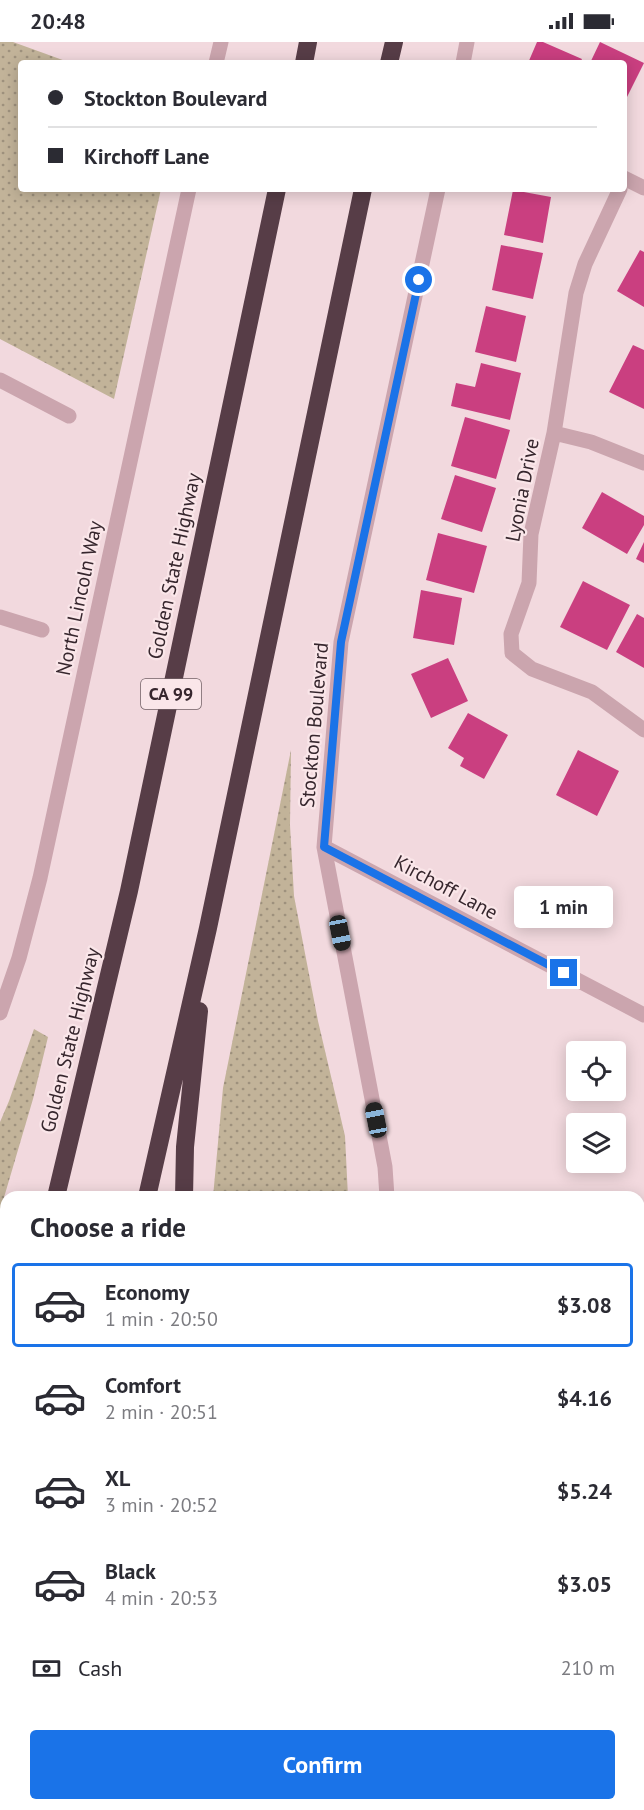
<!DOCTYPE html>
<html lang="en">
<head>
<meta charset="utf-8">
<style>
	:root { --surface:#fff; --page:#f2f2f3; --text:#2b2b33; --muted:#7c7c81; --line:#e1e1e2; --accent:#1a73e8 }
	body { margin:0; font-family:"PT Sans",sans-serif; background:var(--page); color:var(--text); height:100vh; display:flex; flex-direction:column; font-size:22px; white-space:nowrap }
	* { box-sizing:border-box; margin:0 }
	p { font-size:20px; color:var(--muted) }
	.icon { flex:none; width:33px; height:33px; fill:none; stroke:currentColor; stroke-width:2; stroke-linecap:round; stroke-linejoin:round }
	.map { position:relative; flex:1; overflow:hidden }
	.drawer { position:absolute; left:0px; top:1149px; width:645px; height:620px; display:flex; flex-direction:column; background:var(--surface); border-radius:18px 18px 0 0; box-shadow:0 3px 15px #0003 }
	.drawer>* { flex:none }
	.banner { position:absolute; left:18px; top:18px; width:609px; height:132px; border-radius:6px; box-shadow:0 3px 15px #0003; display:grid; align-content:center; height:132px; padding:0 30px; background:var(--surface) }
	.controls { position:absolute; left:566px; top:999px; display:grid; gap:12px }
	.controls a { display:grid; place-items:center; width:60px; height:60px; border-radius:6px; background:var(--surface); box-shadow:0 3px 15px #0003; font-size:30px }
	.end { position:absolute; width:27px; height:27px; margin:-14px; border:8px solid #1a73e8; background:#fff; box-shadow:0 0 0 3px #fff }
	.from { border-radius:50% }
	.bubble { position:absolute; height:42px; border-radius:6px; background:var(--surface); box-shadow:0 3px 15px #0003; font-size:20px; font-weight:700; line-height:42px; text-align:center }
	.car { position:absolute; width:18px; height:36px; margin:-18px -9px; border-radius:8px; box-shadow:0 0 4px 2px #0007; background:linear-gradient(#222 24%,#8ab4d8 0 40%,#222 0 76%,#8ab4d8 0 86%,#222 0) }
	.banner b { display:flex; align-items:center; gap:21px; height:57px; font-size:22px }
	.banner b+b { border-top:2px solid var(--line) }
	.banner i { width:15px; height:15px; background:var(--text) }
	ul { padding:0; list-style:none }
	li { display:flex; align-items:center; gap:18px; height:84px; margin:0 12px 9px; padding:0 18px; border:3px solid transparent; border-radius:6px }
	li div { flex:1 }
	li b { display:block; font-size:22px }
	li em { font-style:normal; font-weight:700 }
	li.active { border-color:var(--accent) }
	li>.icon { width:54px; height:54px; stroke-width:1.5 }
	h2 { padding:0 30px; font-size:27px; line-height:72px }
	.pay { display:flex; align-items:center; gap:15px; height:66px; padding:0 30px; font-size:22px }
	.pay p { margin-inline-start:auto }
	.action { display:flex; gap:12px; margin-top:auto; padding:12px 30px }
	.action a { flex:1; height:69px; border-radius:6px; background:var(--accent); color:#fff; font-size:24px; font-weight:700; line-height:69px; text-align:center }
	.status { display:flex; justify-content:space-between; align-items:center; height:42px; padding:0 30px; background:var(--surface); direction:ltr }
	.status svg { height:16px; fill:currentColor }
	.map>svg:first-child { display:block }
	.grass { fill:url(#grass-dots) }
	.building { fill:#ca3f80 }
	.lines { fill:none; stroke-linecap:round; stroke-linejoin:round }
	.minor { stroke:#cba5ae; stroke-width:15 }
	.highway { stroke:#573d47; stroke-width:18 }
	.route { stroke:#1a73e8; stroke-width:8 }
	.labels { text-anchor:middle; stroke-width:4.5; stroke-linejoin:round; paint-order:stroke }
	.shield { fill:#fae6e9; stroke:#716065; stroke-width:1.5 }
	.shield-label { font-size:18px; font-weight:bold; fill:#36262d }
	.street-label { font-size:20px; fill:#36262d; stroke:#fae6e9 }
</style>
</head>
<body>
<div class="status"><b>20:48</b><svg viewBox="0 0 49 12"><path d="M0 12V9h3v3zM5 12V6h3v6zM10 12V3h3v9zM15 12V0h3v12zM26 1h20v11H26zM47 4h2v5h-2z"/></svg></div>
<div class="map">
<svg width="644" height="1768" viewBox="0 0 644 1768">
	<defs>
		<pattern id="grass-dots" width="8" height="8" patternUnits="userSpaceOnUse" patternTransform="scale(1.5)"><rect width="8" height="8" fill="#c2b399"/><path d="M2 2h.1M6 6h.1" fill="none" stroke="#9e917d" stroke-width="1.8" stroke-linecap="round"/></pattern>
	</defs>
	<rect width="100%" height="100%" fill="#f2d9de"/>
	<path class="grass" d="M 0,0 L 13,0 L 71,21 L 21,21 L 21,147 L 161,147 L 114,357 L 0,297 Z
		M 291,708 L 290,783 L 294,854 L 318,979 L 345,1094 L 348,1155 L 213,1155 L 223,1046 Z
		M 34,987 L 48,995 L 33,1057 L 0,1169 L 0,1080 L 9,1059 Z"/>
	<path class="building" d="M 537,0 L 543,0 L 582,17 L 580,21 L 528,21 Z
		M 600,0 L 644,21 L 624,61 L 624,21 L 590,21 Z
		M 513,148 L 551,155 L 543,201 L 504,193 Z
		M 501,203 L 543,211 L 533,257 L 492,248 Z
		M 640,208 L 644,210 L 644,265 L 617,249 Z
		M 486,264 L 526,274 L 516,320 L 475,310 Z
		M 633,303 L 644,308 L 644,367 L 609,350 Z
		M 481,321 L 521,331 L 510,378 L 451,364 L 456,341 L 475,345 Z
		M 465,375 L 510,388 L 496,437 L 451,424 Z
		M 455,433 L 496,446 L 482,490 L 441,477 Z
		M 602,450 L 644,474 L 644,483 L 627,512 L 582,486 Z
		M 438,491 L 487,504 L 474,551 L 426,538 Z
		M 644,500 L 644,521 L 636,517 Z
		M 583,539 L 630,563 L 607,608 L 560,585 Z
		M 421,548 L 462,556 L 454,603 L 413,596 Z
		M 637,572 L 644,576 L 644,626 L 616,610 Z
		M 448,616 L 468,659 L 431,676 L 411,632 Z
		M 468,671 L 508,693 L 484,737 L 460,724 L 464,716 L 448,706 Z
		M 578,708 L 619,729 L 597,774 L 556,753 Z
		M 639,1382 L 644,1385 L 644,1435 L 639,1444 Z
		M 644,1641 L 644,1659 L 639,1657 L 639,1651 Z
		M 641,1691 L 644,1693 L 644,1726 L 639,1724 L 639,1694 Z
		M 639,1728 L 644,1731 L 644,1768 L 635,1762 L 639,1762 Z"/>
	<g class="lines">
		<path class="minor" d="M 216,21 L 221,0
			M 463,21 L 467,0
			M 624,136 L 644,146
			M 620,147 L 585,222 L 576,251 L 554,391 L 531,492 L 529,541 L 511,592 L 512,611 L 532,627 L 592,650 L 644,688
			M 0,338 L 69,374
			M 554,391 L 591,400 L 644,421
			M 0,575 L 42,588
			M 324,805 L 644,973
			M 0,971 L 19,916 L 40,836 L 189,147
			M 387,1155 L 385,1125 L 324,805 L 341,600 L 438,147
			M 639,1542 L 644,1544
			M 188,1768 L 189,1762
			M 250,1768 L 251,1765 L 266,1768
			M 319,1768 L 320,1762"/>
		<path class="highway" d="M 304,21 L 308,0
			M 389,21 L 394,0
			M 56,1155 L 129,849 L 277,147
			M 147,1155 L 208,886 L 363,147
			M 184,1155 L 185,1105 L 199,969
			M 0,1267 L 6,1247
			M 0,1416 L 6,1388
			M 9,1768 L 10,1762
			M 56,1768 L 58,1762"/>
	</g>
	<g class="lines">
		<path class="route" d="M 419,238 L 341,600 L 324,805 L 564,931"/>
	</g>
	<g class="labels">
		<rect class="shield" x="141" y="637" width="60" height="30" rx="4.5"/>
		<g class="shield-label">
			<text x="171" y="658">CA 99</text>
		</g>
		<g class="street-label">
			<text transform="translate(522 448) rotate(-79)" y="7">Lyonia Drive</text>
			<text transform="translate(174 524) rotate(-78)" y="7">Golden State Highway</text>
			<text transform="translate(79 556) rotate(-78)" y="7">North Lincoln Way</text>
			<text transform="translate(314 683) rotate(-85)" y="7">Stockton Boulevard</text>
			<text transform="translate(446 845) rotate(28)" y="7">Kirchoff Lane</text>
			<text transform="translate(70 998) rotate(-76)" y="7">Golden State Highway</text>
		</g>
	</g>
</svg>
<div class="controls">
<a><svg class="icon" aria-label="locate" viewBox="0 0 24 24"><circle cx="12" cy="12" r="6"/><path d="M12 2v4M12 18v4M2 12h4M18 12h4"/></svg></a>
<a><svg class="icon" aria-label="layers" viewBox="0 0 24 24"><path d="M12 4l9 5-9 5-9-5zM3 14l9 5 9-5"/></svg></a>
</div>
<i class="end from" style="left:419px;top:238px"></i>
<i class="end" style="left:564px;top:931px"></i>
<div class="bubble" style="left:514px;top:844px;width:99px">1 min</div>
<i class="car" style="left:340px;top:891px;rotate:169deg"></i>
<i class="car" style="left:376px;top:1078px;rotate:349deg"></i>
<div class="banner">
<b><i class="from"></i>Stockton Boulevard</b>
<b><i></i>Kirchoff Lane</b>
</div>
<section class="drawer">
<h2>Choose a ride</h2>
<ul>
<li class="active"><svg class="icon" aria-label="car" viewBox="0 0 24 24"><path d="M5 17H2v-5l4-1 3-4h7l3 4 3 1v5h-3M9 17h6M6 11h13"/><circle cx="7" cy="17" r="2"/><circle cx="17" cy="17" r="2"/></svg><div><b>Economy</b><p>1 min · 20:50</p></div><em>$3.08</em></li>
<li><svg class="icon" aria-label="car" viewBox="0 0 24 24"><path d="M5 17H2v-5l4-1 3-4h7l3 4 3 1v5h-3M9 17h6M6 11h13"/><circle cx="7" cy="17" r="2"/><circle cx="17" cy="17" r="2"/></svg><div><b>Comfort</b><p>2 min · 20:51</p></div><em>$4.16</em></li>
<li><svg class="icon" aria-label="car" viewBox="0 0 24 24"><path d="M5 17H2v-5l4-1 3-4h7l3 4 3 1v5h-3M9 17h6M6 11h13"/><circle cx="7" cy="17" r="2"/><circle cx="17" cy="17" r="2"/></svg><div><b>XL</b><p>3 min · 20:52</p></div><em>$5.24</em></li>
<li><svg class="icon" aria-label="car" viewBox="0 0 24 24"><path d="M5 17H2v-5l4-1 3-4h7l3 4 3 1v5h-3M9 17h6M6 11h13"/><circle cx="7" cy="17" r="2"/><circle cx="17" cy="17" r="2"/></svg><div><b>Black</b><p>4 min · 20:53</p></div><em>$3.05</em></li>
</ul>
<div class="pay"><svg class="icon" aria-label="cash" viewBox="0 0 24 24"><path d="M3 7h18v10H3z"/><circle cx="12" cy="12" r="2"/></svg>Cash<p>210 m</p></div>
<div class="action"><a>Confirm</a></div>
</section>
</div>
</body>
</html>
